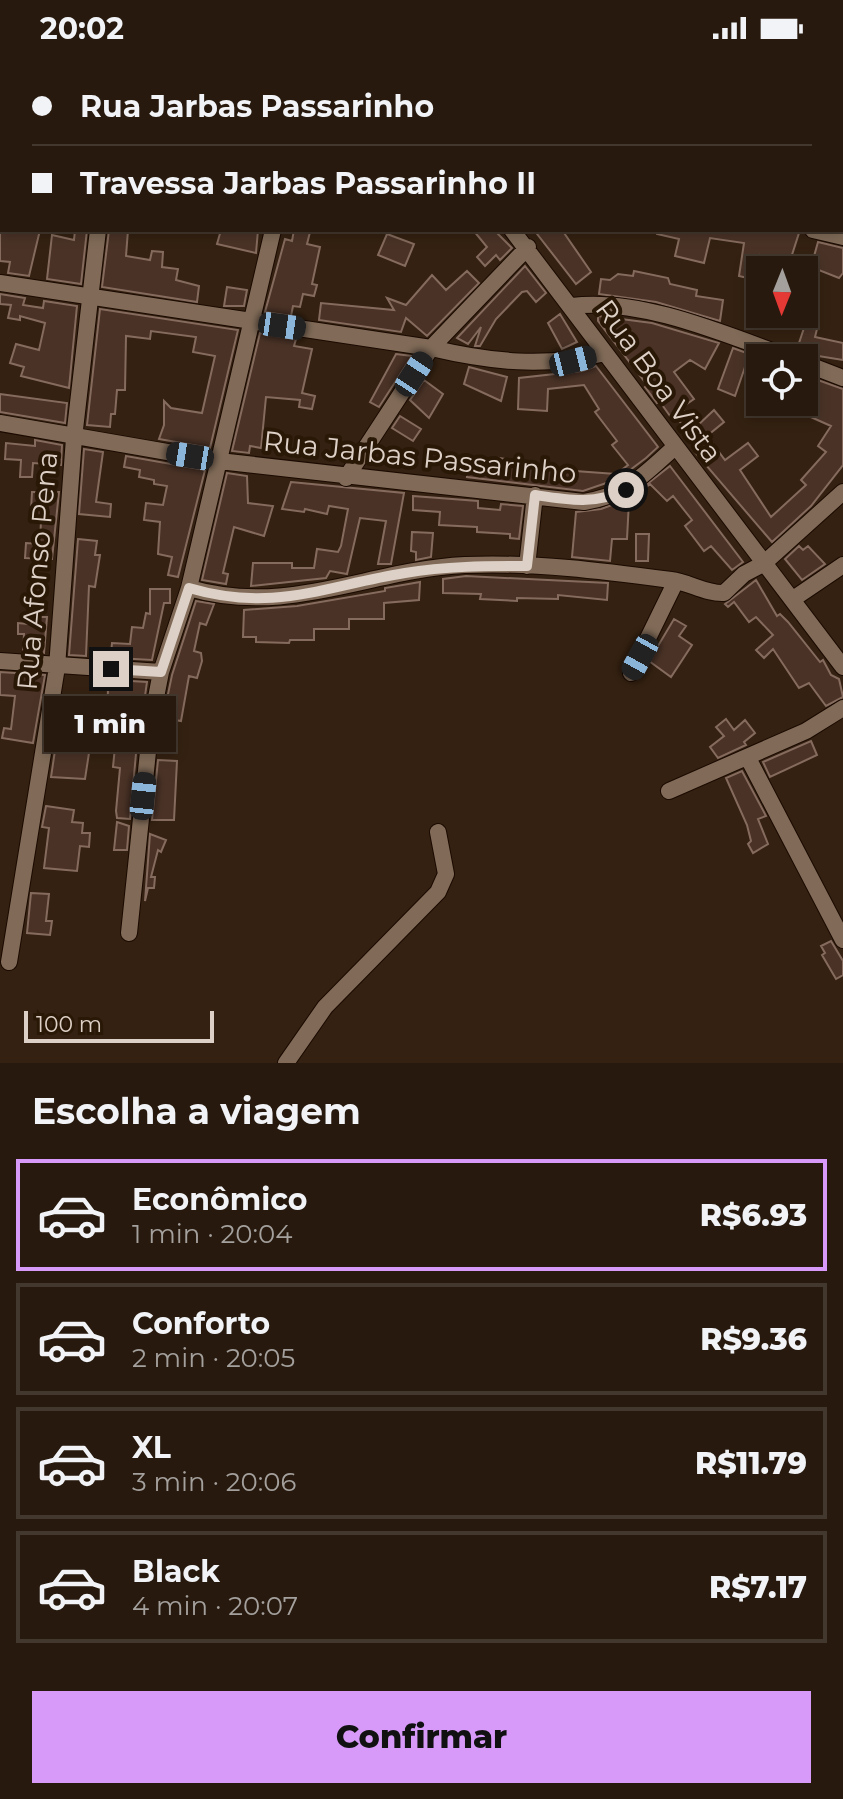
<!DOCTYPE html>
<html lang="pt">
<head>
<meta charset="utf-8">
<style>
	:root { --surface:#27190d; --page:#2f2216; --text:#f1f3f6; --muted:#a4a09d; --line:#43382e; --accent:#d89af8 }
	body { margin:0; font-family:Montserrat,sans-serif; background:var(--page); color:var(--text); height:100vh; display:flex; flex-direction:column; font-size:30px; white-space:nowrap }
	* { box-sizing:border-box; margin:0 }
	p { font-size:26px; color:var(--muted) }
	.icon { flex:none; width:44px; height:44px; fill:none; stroke:currentColor; stroke-width:2; stroke-linecap:round; stroke-linejoin:round }
	.map { position:relative; height:1007px; overflow:hidden }
	.panel { display:flex; flex-direction:column; background:var(--surface); flex:1 }
	.panel>* { flex:none }
	.guide { position:absolute; left:0px; top:0px; width:844px; height:176px; box-shadow:0 4px 12px #0003,0 0 0 2px var(--line); display:grid; align-content:center; height:176px; padding:0 32px; background:var(--surface) }
	.needle { width:52px; rotate:181deg }
	.fabs { position:absolute; left:746px; top:200px; display:grid; gap:16px }
	.fabs a { display:grid; place-items:center; width:72px; height:72px; border-radius:0px; background:var(--surface); box-shadow:0 4px 12px #0003,0 0 0 2px var(--line); font-size:40px }
	.scale { position:absolute; left:24px; bottom:20px; width:190px; box-sizing:border-box; padding-left:8px; border:4px solid #ddd0c6; border-top:0; font-size:22px; line-height:28px; white-space:nowrap; color:#ddd0c6; -webkit-text-stroke:6px #2a1807; paint-order:stroke }
	.end { position:absolute; width:36px; height:36px; margin:-18px; border:10px solid #ddd0c6; background:#111; box-shadow:0 0 0 4px #111 }
	.from { border-radius:50% }
	.bubble { position:absolute; height:56px; border-radius:0px; background:var(--surface); box-shadow:0 4px 12px #0003,0 0 0 2px var(--line); font-size:26px; font-weight:800; line-height:56px; text-align:center }
	.car { position:absolute; width:24px; height:48px; margin:-24px -12px; border-radius:10px; box-shadow:0 0 6px 2px #0007; background:linear-gradient(#222 24%,#8ab4d8 0 40%,#222 0 76%,#8ab4d8 0 86%,#222 0) }
	.guide b { display:flex; align-items:center; gap:28px; height:76px; font-size:30px }
	.guide b+b { border-top:2px solid var(--line) }
	.guide i { width:20px; height:20px; background:var(--text) }
	ul { padding:0; list-style:none }
	li { display:flex; align-items:center; gap:24px; height:112px; margin:0 16px 12px; padding:0 16px; border:4px solid var(--line); border-radius:0px }
	li div { flex:1 }
	li b { display:block; font-size:30px }
	li em { font-style:normal; font-weight:800 }
	li.active { border-color:var(--accent) }
	li>.icon { width:72px; height:72px; stroke-width:1.5 }
	h2 { padding:0 32px; font-size:36px; line-height:96px }
	.cta { display:flex; gap:16px; margin-top:auto; padding:16px 32px }
	.cta a { flex:1; height:92px; border-radius:0px; background:var(--accent); color:#111; font-size:32px; font-weight:800; line-height:92px; text-align:center }
	.status { display:flex; justify-content:space-between; align-items:center; height:56px; padding:0 40px; background:var(--surface); direction:ltr }
	.status svg { height:22px; fill:currentColor }
	.map>svg:first-child { display:block }
	.building { fill:#4a3226; stroke:#856b5d; stroke-width:2 }
	.lines { fill:none; stroke-linecap:round; stroke-linejoin:round }
	.minor-casing { stroke:#1b0a00; stroke-width:18 }
	.major-casing { stroke:#1b0a00; stroke-width:22 }
	.minor { stroke:#816b58; stroke-width:16 }
	.major { stroke:#a76759; stroke-width:20 }
	.route { stroke:#ddd0c6; stroke-width:10 }
	.labels { text-anchor:middle; stroke-width:8; stroke-linejoin:round; paint-order:stroke }
	.street-label { font-size:28px; fill:#ddd0c6; stroke:#2a1807 }
</style>
</head>
<body>
<div class="status"><b>20:02</b><svg viewBox="0 0 49 12"><path d="M0 12V9h3v3zM5 12V6h3v6zM10 12V3h3v9zM15 12V0h3v12zM26 1h20v11H26zM47 4h2v5h-2z"/></svg></div>
<div class="map">
<svg width="843" height="1007" viewBox="0 0 843 1007">
	<rect width="100%" height="100%" fill="#342111"/>
	<path class="building" d="M 0,174 L 40,174 L 29,220 L 8,217 L 10,206 L 0,205 Z
		M 75,174 L 87,174 L 81,228 L 47,223 L 52,179 L 74,184 Z
		M 109,174 L 128,174 L 126,200 L 150,204 L 152,195 L 163,196 L 162,211 L 178,213 L 176,224 L 199,230 L 197,246 L 102,231 Z
		M 221,174 L 258,174 L 256,197 L 217,188 Z
		M 294,174 L 310,176 L 307,188 L 320,191 L 312,228 L 317,229 L 314,240 L 303,238 L 300,251 L 293,250 L 291,260 L 265,256 L 285,183 L 292,185 Z
		M 473,174 L 494,174 L 512,192 L 500,204 L 496,199 L 485,210 L 477,201 L 487,191 Z
		M 534,174 L 562,174 L 591,216 L 576,228 Z
		M 657,174 L 779,174 L 799,177 L 790,205 L 760,199 L 760,225 L 739,220 L 744,187 L 710,182 L 704,207 L 675,200 L 679,183 L 657,178 Z
		M 387,178 L 414,188 L 405,210 L 378,199 Z
		M 818,186 L 843,192 L 843,217 L 839,222 L 811,211 Z
		M 525,210 L 546,237 L 536,246 L 527,235 L 522,236 L 496,263 L 480,290 L 475,290 L 481,271 L 468,288 L 457,282 Z
		M 467,215 L 479,227 L 427,280 L 406,262 L 401,276 L 319,264 L 321,247 L 394,254 L 387,242 L 406,249 L 432,219 L 446,234 Z
		M 634,215 L 668,222 L 670,228 L 697,234 L 696,240 L 723,244 L 720,265 L 656,246 L 599,238 L 601,223 L 610,224 L 618,218 L 633,220 Z
		M 227,231 L 247,234 L 244,250 L 224,250 Z
		M 0,238 L 25,242 L 23,249 L 43,252 L 44,245 L 77,250 L 69,332 L 21,320 L 24,311 L 10,307 L 16,288 L 39,294 L 45,267 L 20,260 L 20,264 L 8,262 L 11,249 L 0,248 Z
		M 100,253 L 238,274 L 210,392 L 159,383 L 164,369 L 164,345 L 171,352 L 202,357 L 215,300 L 193,296 L 196,281 L 151,275 L 150,283 L 126,280 L 125,334 L 117,334 L 115,358 L 111,358 L 110,371 L 87,369 Z
		M 560,258 L 577,286 L 562,293 L 548,267 Z
		M 598,260 L 652,267 L 719,287 L 705,313 L 690,304 L 674,316 L 694,343 L 681,352 L 697,370 L 714,354 L 724,366 L 707,380 L 725,404 L 748,387 L 758,400 L 740,414 L 771,461 L 806,429 L 801,424 L 826,396 L 818,390 L 831,370 L 804,358 L 804,319 L 843,333 L 843,409 L 811,450 L 772,486 L 693,394 L 697,391 L 686,378 L 689,376 L 673,358 L 670,360 L 660,346 L 657,347 L 645,331 L 647,329 L 598,265 Z
		M 805,269 L 817,273 L 815,281 L 843,287 L 843,304 L 800,297 L 797,293 Z
		M 260,277 L 296,283 L 294,290 L 312,293 L 302,337 L 315,340 L 312,353 L 299,351 L 300,344 L 266,341 L 261,392 L 250,390 L 249,397 L 232,395 Z
		M 733,292 L 760,302 L 760,317 L 745,311 L 735,340 L 718,333 Z
		M 396,298 L 412,300 L 379,351 L 370,346 Z
		M 596,310 L 658,391 L 646,402 L 618,423 L 583,435 L 467,421 L 468,407 L 499,406 L 499,402 L 535,408 L 534,412 L 616,418 L 628,409 L 612,389 L 617,385 L 595,356 L 599,353 L 584,329 L 548,333 L 547,355 L 518,353 L 519,322 L 582,315 Z
		M 469,311 L 507,321 L 501,345 L 464,328 Z
		M 424,324 L 443,338 L 429,362 L 410,344 Z
		M 0,338 L 67,347 L 65,367 L 0,356 Z
		M 400,360 L 421,373 L 413,385 L 392,372 Z
		M 35,384 L 62,389 L 61,409 L 33,407 L 32,421 L 20,421 L 21,404 L 5,403 L 6,387 L 35,390 Z
		M 84,393 L 103,396 L 96,446 L 111,448 L 110,461 L 79,458 Z
		M 126,400 L 205,414 L 178,521 L 168,519 L 172,501 L 158,498 L 160,466 L 144,464 L 146,447 L 163,449 L 167,430 L 154,428 L 154,424 L 139,421 L 140,414 L 124,411 Z
		M 670,410 L 743,506 L 732,514 L 711,490 L 704,495 L 685,470 L 692,464 L 673,440 L 667,445 L 650,428 L 629,445 L 627,483 L 612,483 L 610,505 L 572,501 L 576,456 L 601,453 L 628,443 Z
		M 227,417 L 247,420 L 248,447 L 273,450 L 264,480 L 234,471 L 223,517 L 228,518 L 226,528 L 202,524 Z
		M 291,426 L 404,437 L 391,508 L 378,508 L 386,465 L 360,462 L 347,518 L 330,515 L 326,522 L 251,530 L 253,507 L 292,507 L 292,512 L 314,512 L 317,493 L 338,496 L 341,490 L 348,453 L 329,450 L 327,458 L 305,453 L 304,456 L 282,453 Z
		M 32,436 L 59,436 L 52,503 L 25,502 L 26,487 L 40,488 L 41,464 L 35,463 L 35,454 L 31,454 Z
		M 413,440 L 478,445 L 478,452 L 500,454 L 501,448 L 523,450 L 519,483 L 510,482 L 510,478 L 477,476 L 477,471 L 439,469 L 440,456 L 413,454 Z
		M 412,476 L 433,477 L 431,501 L 416,504 L 416,496 L 411,495 Z
		M 636,478 L 649,478 L 648,505 L 636,505 Z
		M 78,483 L 97,485 L 95,499 L 100,499 L 95,531 L 89,530 L 86,600 L 69,599 Z
		M 799,490 L 803,494 L 808,490 L 825,508 L 802,524 L 785,503 Z
		M 466,520 L 608,527 L 607,544 L 558,539 L 558,543 L 517,542 L 517,545 L 480,543 L 481,538 L 443,537 L 443,523 Z
		M 756,524 L 777,560 L 780,558 L 788,566 L 820,606 L 823,604 L 831,619 L 839,623 L 843,641 L 826,650 L 809,627 L 799,632 L 773,593 L 764,602 L 756,594 L 773,579 L 756,561 L 749,566 L 734,546 L 728,551 L 725,548 Z
		M 420,526 L 419,544 L 384,547 L 384,563 L 349,563 L 349,573 L 314,573 L 314,584 L 290,584 L 289,587 L 256,586 L 256,581 L 243,581 L 244,554 L 297,550 L 385,535 L 385,532 Z
		M 150,533 L 170,533 L 170,547 L 164,547 L 152,604 L 98,601 L 99,597 L 111,598 L 112,587 L 130,588 L 132,571 L 143,572 L 146,557 L 150,558 Z
		M 196,545 L 214,548 L 206,569 L 200,567 L 194,595 L 201,597 L 202,605 L 197,622 L 189,620 L 181,665 L 163,662 L 172,619 Z
		M 35,561 L 47,561 L 44,597 L 23,596 L 24,578 L 18,578 L 18,567 L 28,568 Z
		M 674,563 L 686,570 L 679,580 L 692,589 L 671,621 L 649,605 Z
		M 0,616 L 45,619 L 33,687 L 2,682 L 4,672 L 11,673 L 15,640 L 0,639 Z
		M 98,623 L 147,626 L 145,640 L 131,639 L 131,644 L 119,644 L 120,660 L 107,660 L 108,633 L 98,633 Z
		M 726,663 L 734,674 L 745,664 L 755,677 L 744,686 L 746,689 L 718,702 L 710,691 L 724,680 L 716,671 Z
		M 121,665 L 139,665 L 130,763 L 117,762 L 116,755 L 120,712 L 113,711 L 115,691 L 120,692 Z
		M 57,681 L 91,684 L 85,723 L 51,721 Z
		M 811,685 L 817,699 L 770,721 L 763,706 Z
		M 158,704 L 177,705 L 174,764 L 152,764 Z
		M 742,715 L 766,760 L 758,763 L 768,788 L 753,797 L 748,788 L 751,785 L 747,769 L 726,722 Z
		M 46,750 L 74,754 L 72,766 L 83,767 L 82,777 L 90,777 L 89,791 L 80,790 L 77,815 L 44,812 L 49,772 L 42,771 Z
		M 117,766 L 129,770 L 127,794 L 114,794 Z
		M 150,778 L 166,784 L 161,796 L 158,794 L 151,821 L 155,821 L 154,832 L 148,832 L 145,845 Z
		M 31,837 L 49,838 L 46,865 L 52,865 L 50,879 L 27,877 Z
		M 831,885 L 843,905 L 843,919 L 836,923 L 822,899 L 825,897 L 821,890 Z"/>
	<g class="lines">
		<g class="minor-casing">
			<path id="minor" d="M 303,0 L 312,2
				M 826,0 L 829,2
				M 258,2 L 259,0
				M 405,2 L 406,0
				M 710,2 L 711,0
				M 842,11 L 843,12
				M 0,35 L 2,35
				M 512,174 L 843,611
				M 813,174 L 843,181
				M 0,227 L 431,292 C 491,306 545,312 605,297
				M 572,250 C 640,241 727,279 791,302
				M 804,307 L 843,322
				M 0,367 L 219,405 L 584,446 C 627,439 643,419 675,391
				M 346,422 L 431,292 L 528,191
				M 527,510 L 535,439
				M 189,532 C 290,561 367,514 465,509 C 534,506 603,515 671,524 C 689,526 706,538 724,537 L 744,518 L 763,508 L 843,436
				M 793,543 L 843,509
				M 0,605 L 161,616
				M 631,617 L 676,525
				M 748,702 L 843,884
				M 669,735 L 806,675 L 843,652
				M 129,877 L 151,667 L 161,616 L 189,532 L 273,174
				M 9,906 L 57,611 L 74,382 L 98,174
				M 286,1007 L 325,951 L 438,836 L 446,818 L 438,776"/>
		</g>
		<g class="major-casing">
			<path id="major" d="M 69,0 L 80,2
				M 173,0 L 183,2
				M 842,132 L 843,133
				M 842,153 L 843,153"/>
		</g>
		<use href="#minor" class="minor"/>
		<use href="#major" class="major"/>
	</g>
	<g class="lines">
		<path class="route" d="M 111,613 L 161,616 L 189,532 C 274,557 324,530 405,517 C 446,510 486,510 527,510 L 535,439 C 568,444 595,449 626,434"/>
	</g>
	<g class="labels">
		<g class="street-label">
			<text transform="translate(659 325) rotate(54)" y="10">Rua Boa Vista</text>
			<text transform="translate(420 401) rotate(6)" y="10">Rua Jarbas Passarinho</text>
			<text transform="translate(37 515) rotate(-85)" y="10">Rua Afonso Pena</text>
		</g>
	</g>
</svg>
<div class="fabs">
<a><svg class="needle" viewBox="-14 -14 28 28"><path d="M0-13l5 13h-10z" fill="#e53935"/><path d="M0 13l5-13h-10z" fill="#a4a09d"/></svg></a>
<a><svg class="icon" aria-label="locate" viewBox="0 0 24 24"><circle cx="12" cy="12" r="6"/><path d="M12 2v4M12 18v4M2 12h4M18 12h4"/></svg></a>
</div>
<div class="scale">100 m</div>
<i class="end from" style="left:626px;top:434px"></i>
<i class="end" style="left:111px;top:613px"></i>
<div class="bubble" style="left:44px;top:640px;width:132px">1 min</div>
<i class="car" style="left:282px;top:270px;rotate:98deg"></i>
<i class="car" style="left:573px;top:305px;rotate:76deg"></i>
<i class="car" style="left:414px;top:318px;rotate:33deg"></i>
<i class="car" style="left:190px;top:400px;rotate:279deg"></i>
<i class="car" style="left:640px;top:601px;rotate:209deg"></i>
<i class="car" style="left:143px;top:740px;rotate:6deg"></i>
<div class="guide">
<b><i class="from"></i>Rua Jarbas Passarinho</b>
<b><i></i>Travessa Jarbas Passarinho II</b>
</div>
</div>
<section class="panel">
<h2>Escolha a viagem</h2>
<ul>
<li class="active"><svg class="icon" aria-label="car" viewBox="0 0 24 24"><path d="M5 17H2v-5l4-1 3-4h7l3 4 3 1v5h-3M9 17h6M6 11h13"/><circle cx="7" cy="17" r="2"/><circle cx="17" cy="17" r="2"/></svg><div><b>Econômico</b><p>1 min · 20:04</p></div><em>R$6.93</em></li>
<li><svg class="icon" aria-label="car" viewBox="0 0 24 24"><path d="M5 17H2v-5l4-1 3-4h7l3 4 3 1v5h-3M9 17h6M6 11h13"/><circle cx="7" cy="17" r="2"/><circle cx="17" cy="17" r="2"/></svg><div><b>Conforto</b><p>2 min · 20:05</p></div><em>R$9.36</em></li>
<li><svg class="icon" aria-label="car" viewBox="0 0 24 24"><path d="M5 17H2v-5l4-1 3-4h7l3 4 3 1v5h-3M9 17h6M6 11h13"/><circle cx="7" cy="17" r="2"/><circle cx="17" cy="17" r="2"/></svg><div><b>XL</b><p>3 min · 20:06</p></div><em>R$11.79</em></li>
<li><svg class="icon" aria-label="car" viewBox="0 0 24 24"><path d="M5 17H2v-5l4-1 3-4h7l3 4 3 1v5h-3M9 17h6M6 11h13"/><circle cx="7" cy="17" r="2"/><circle cx="17" cy="17" r="2"/></svg><div><b>Black</b><p>4 min · 20:07</p></div><em>R$7.17</em></li>
</ul>
<div class="cta"><a>Confirmar</a></div>
</section>
</body>
</html>
